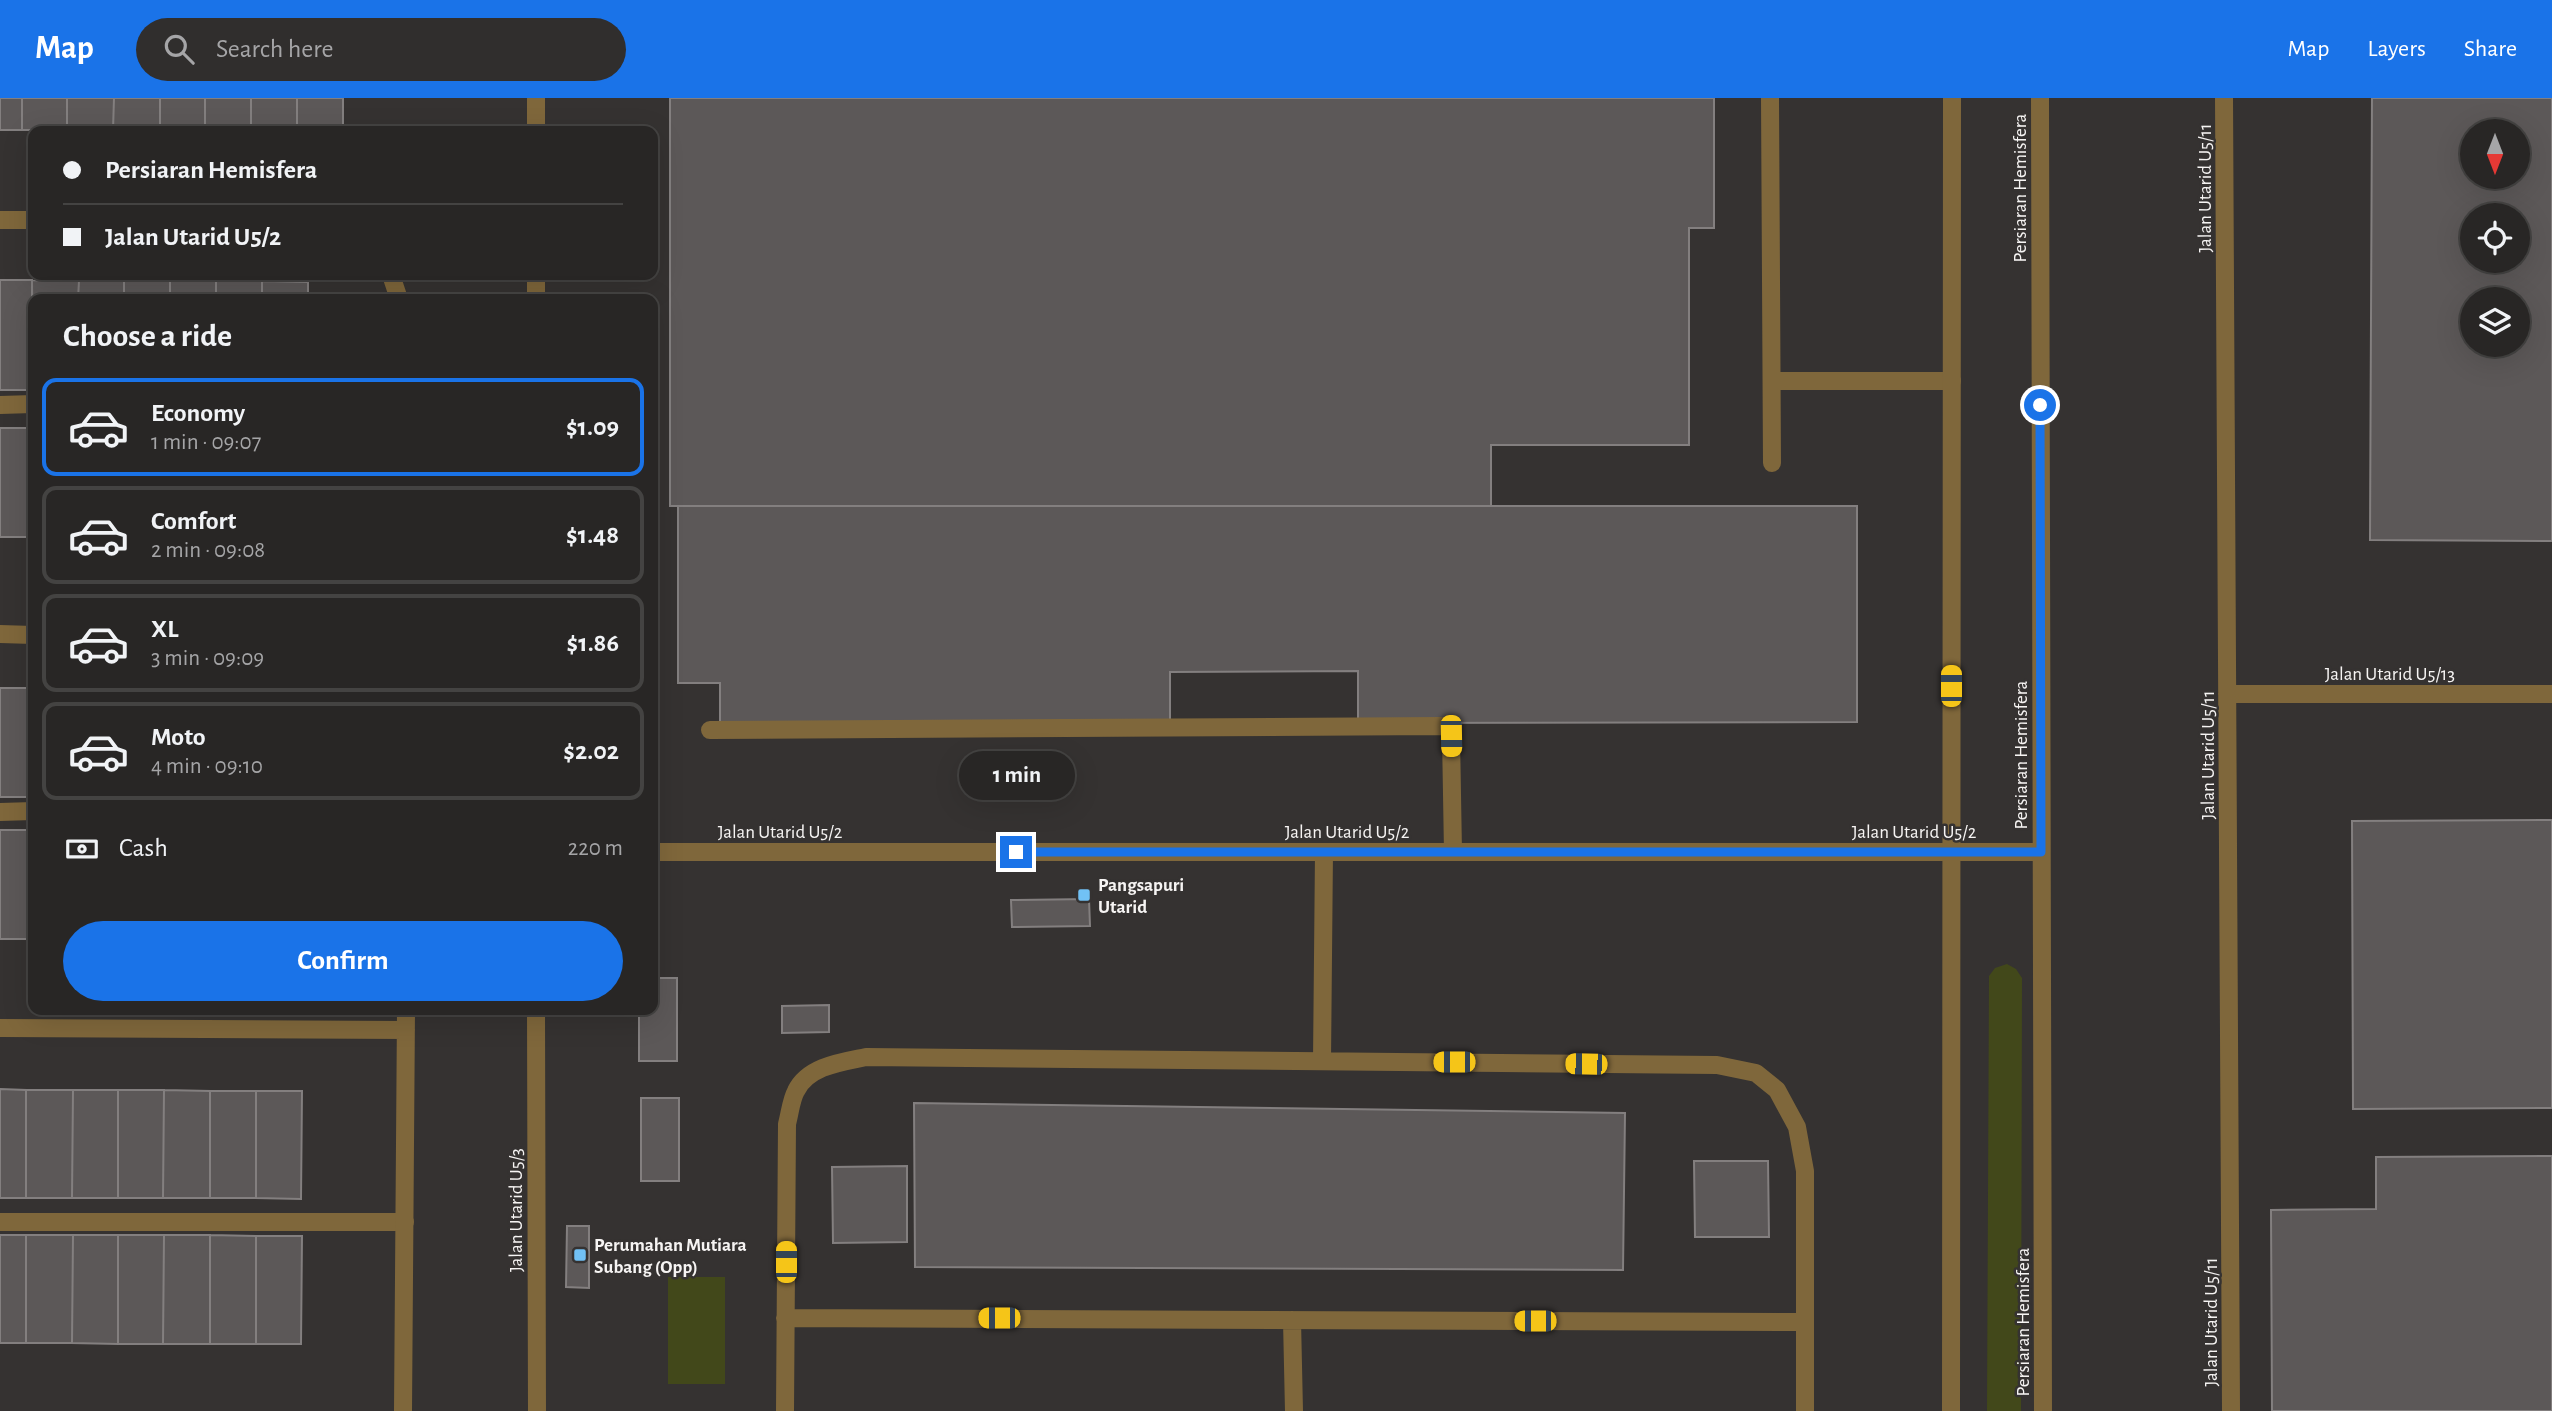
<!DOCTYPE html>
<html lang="en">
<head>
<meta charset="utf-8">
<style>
	:root { --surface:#282625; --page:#302e2d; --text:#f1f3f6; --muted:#a5a5a7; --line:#444342; --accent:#1a73e8 }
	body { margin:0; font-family:"Alegreya Sans",sans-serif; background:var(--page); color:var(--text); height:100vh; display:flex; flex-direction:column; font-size:26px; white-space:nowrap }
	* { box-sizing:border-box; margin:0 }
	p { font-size:23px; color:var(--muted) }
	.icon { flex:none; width:38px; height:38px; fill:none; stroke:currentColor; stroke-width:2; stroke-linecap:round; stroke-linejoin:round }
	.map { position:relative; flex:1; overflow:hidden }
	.panel { position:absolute; left:28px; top:196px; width:630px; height:721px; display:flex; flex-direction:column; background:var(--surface); border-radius:14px; box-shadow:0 7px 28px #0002,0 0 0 2px var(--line) }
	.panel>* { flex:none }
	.top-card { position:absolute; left:28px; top:28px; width:630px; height:154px; border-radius:14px; box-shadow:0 7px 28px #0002,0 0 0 2px var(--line); display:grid; align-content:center; height:154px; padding:0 35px; background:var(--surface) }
	.needle { width:46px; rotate:180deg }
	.fabs { position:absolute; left:2460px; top:21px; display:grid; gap:14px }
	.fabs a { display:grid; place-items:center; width:70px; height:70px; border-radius:50%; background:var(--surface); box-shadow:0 7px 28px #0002,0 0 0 2px var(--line); font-size:35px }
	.end { position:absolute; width:32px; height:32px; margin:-16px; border:9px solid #1a73e8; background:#fff; box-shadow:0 0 0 4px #fff }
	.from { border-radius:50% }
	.bubble { position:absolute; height:49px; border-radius:24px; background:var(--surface); box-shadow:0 7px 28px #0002,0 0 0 2px var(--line); font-size:23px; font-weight:700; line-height:49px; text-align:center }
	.car { position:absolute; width:21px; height:42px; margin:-21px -10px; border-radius:9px; box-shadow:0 0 5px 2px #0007; background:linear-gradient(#f5c518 24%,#345 0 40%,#f5c518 0 76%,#345 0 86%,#f5c518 0) }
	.top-card b { display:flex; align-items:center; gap:24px; height:66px; font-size:26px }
	.top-card b+b { border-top:2px solid var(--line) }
	.top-card i { width:18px; height:18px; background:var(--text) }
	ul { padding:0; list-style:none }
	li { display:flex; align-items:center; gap:21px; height:98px; margin:0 14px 10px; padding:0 21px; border:4px solid var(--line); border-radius:14px }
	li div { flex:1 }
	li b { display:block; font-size:26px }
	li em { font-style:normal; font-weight:700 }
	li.on { border-color:var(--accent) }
	li>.icon { width:63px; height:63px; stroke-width:1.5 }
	h2 { padding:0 35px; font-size:32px; line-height:84px }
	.pay { display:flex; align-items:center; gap:18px; height:77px; padding:0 35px; font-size:26px }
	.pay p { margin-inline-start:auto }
	.primary-button { display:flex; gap:14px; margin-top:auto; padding:14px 35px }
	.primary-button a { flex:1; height:80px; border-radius:42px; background:var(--accent); color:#fff; font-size:28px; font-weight:700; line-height:80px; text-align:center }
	header { display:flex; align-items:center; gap:42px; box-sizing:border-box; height:98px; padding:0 35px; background:var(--accent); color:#fff }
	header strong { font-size:33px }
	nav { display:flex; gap:38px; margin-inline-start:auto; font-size:24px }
	.search { width:490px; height:63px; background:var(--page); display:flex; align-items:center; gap:18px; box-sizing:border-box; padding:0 24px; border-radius:38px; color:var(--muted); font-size:26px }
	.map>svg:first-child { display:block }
	.green { fill:#42481a }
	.building { fill:#5c5858; stroke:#837f7f; stroke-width:2; fill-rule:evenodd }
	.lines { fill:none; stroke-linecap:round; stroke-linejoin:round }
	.service { stroke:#7f673b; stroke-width:18 }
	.minor { stroke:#7f673b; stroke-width:18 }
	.tertiary { stroke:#7f673b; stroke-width:18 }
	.route { stroke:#1a73e8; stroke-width:9 }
	.poi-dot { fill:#71c1f5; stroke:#353231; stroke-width:2.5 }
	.labels { text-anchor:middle; stroke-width:5; stroke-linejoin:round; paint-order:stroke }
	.street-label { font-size:19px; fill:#f6f4f3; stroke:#353231 }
	.poi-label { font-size:19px; font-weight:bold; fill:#f6f4f3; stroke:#353231; text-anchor:start }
</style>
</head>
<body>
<header>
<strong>Map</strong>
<div class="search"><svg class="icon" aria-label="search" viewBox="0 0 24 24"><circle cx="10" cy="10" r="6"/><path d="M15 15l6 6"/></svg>Search here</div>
<nav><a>Map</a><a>Layers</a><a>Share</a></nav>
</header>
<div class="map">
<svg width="2552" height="1313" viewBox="0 0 2552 1313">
	<rect width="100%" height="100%" fill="#353231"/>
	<path class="green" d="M 2007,866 L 2016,871 L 2022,880 L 2021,1313 L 1987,1313 L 1989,878 L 1995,870 Z
		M 668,1179 L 725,1179 L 725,1286 L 668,1286 Z"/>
	<path class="building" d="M 0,0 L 22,0 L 22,32 L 0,32 Z
		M 22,0 L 67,0 L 67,32 L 22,32 Z
		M 67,0 L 114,0 L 113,32 L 67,32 Z
		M 114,0 L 160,0 L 160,32 L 113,32 Z
		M 160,0 L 205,0 L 205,32 L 160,32 Z
		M 205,0 L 251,0 L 251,33 L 205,32 Z
		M 251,0 L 297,0 L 297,33 L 251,33 Z
		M 297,0 L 343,0 L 343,33 L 297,33 Z
		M 670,0 L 1714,0 L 1714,130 L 1689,130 L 1689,347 L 1491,347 L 1491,408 L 670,408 Z
		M 2372,0 L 2552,0 L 2552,443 L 2370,442 ZM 2473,33 L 2518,33 L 2518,79 L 2473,79 ZM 2473,117 L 2518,117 L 2518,163 L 2473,163 ZM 2473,201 L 2518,201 L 2518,247 L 2473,247 Z
		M 0,182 L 32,182 L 32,292 L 0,292 Z
		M 32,182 L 79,183 L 78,201 L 33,201 L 33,292 Z
		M 79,183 L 124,183 L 124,201 L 78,201 Z
		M 124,183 L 170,183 L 170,201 L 124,201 Z
		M 170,183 L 216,183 L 216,201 L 170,201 Z
		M 216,183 L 262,183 L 262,201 L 216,201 Z
		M 262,183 L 308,184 L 308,201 L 262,201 Z
		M 0,330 L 32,330 L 31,439 L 0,439 Z
		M 32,330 L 33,330 L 33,439 L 31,439 Z
		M 678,408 L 1857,408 L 1857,624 L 1358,625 L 1358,573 L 1170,574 L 1170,625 L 720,626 L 720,585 L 678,585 Z
		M 0,590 L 29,590 L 29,699 L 0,699 Z
		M 29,590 L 33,590 L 33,699 L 29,699 Z
		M 2552,722 L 2552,1010 L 2353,1011 L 2352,723 Z
		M 0,732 L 29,732 L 29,841 L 0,841 Z
		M 29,732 L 33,732 L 33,841 L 29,841 Z
		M 1089,801 L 1090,828 L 1012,829 L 1011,802 Z
		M 653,880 L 677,880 L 677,963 L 639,963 L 639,912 L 653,912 Z
		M 829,907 L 829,934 L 782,935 L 782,908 Z
		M 0,991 L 26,992 L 26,1100 L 0,1100 Z
		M 26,992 L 73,992 L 72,1100 L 26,1100 Z
		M 73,992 L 118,992 L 118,1100 L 72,1100 Z
		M 118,992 L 164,992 L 163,1100 L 118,1100 Z
		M 164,992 L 210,993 L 210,1100 L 163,1100 Z
		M 210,993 L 256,993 L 256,1100 L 210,1100 Z
		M 256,993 L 302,993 L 301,1101 L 256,1100 Z
		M 641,1000 L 679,1000 L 679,1083 L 641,1083 Z
		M 914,1005 L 1625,1015 L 1623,1172 L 915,1169 Z
		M 2552,1058 L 2552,1313 L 2272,1313 L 2271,1112 L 2376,1111 L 2376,1059 Z
		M 1694,1063 L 1768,1063 L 1769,1139 L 1695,1139 Z
		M 907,1068 L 907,1144 L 833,1145 L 832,1069 Z
		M 567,1128 L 589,1128 L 589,1190 L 566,1189 Z
		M 0,1137 L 26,1137 L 26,1245 L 0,1245 Z
		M 26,1137 L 73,1137 L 72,1245 L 26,1245 Z
		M 73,1137 L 118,1137 L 118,1246 L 72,1245 Z
		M 118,1137 L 164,1137 L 163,1246 L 118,1246 Z
		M 164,1137 L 210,1137 L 210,1246 L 163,1246 Z
		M 210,1137 L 256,1138 L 256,1246 L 210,1246 Z
		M 256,1138 L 302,1138 L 301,1246 L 256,1246 Z"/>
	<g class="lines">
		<path class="service" d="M 1770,0 L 1772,365
			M 1773,283 L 1952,283
			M 0,307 L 33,306
			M 710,632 L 1442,628 L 1451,631 L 1451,638 L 1453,754
			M 0,714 L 33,713
			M 1322,963 L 1324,754
			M 0,1124 L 405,1124
			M 785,1220 L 1805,1224
			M 1292,1222 L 1294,1313
			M 785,1313 L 787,1026 C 790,1015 791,1002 796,993 C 808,968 842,964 866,959 L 1717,967 L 1756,975 L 1777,992 L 1797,1029 L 1805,1073 L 1805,1313"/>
		<path class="minor" d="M 2224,0 L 2231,1313
			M 0,122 L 33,122
			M 391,177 L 399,201
			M 0,536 L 33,537
			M 2227,596 L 2552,596
			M 653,754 L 2041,754
			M 0,930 L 406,932
			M 403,1313 L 406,912"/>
		<path class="tertiary" d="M 536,0 L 536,33
			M 2040,0 L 2043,1313
			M 536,177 L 536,201
			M 536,912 L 537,1313
			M 1951,1313 L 1952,0"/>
	</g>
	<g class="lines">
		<path class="route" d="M 1016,754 L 2041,754 L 2040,307"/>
	</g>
	<g class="poi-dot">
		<rect x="1077" y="790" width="14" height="14" rx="3.5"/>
		<rect x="573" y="1150" width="14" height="14" rx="3.5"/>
	</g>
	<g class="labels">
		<g class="street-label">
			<text transform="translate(2019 90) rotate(-90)" y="7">Persiaran Hemisfera</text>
			<text transform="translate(2204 90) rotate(-90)" y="7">Jalan Utarid U5/11</text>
			<text x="2390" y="582">Jalan Utarid U5/13</text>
			<text transform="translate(2020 657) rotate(-90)" y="7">Persiaran Hemisfera</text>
			<text transform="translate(2207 657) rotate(-90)" y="7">Jalan Utarid U5/11</text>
			<text x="780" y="740">Jalan Utarid U5/2</text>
			<text x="1347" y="740">Jalan Utarid U5/2</text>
			<text x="1914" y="740">Jalan Utarid U5/2</text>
			<text transform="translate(515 1112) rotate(-90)" y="7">Jalan Utarid U5/3</text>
			<text transform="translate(2022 1224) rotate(-90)" y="7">Persiaran Hemisfera</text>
			<text transform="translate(2210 1224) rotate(-90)" y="7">Jalan Utarid U5/11</text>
		</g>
		<g class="poi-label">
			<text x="1098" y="793">Pangsapuri<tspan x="1098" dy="22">Utarid</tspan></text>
			<text x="594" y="1153">Perumahan Mutiara<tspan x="594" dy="22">Subang (Opp)</tspan></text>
		</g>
	</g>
</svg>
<div class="fabs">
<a><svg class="needle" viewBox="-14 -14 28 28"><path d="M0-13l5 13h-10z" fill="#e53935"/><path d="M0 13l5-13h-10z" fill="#a5a5a7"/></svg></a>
<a><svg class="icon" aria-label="locate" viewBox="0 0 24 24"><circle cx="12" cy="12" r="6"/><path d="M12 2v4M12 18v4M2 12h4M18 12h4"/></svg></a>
<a><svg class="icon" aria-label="layers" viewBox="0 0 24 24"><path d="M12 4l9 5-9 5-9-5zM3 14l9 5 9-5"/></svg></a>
</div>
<i class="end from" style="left:2040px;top:307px"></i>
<i class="end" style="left:1016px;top:754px"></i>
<div class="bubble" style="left:959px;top:653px;width:116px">1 min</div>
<i class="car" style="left:1951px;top:588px;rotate:0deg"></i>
<i class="car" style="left:1451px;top:638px;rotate:179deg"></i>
<i class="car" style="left:1454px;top:964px;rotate:270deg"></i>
<i class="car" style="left:1586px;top:966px;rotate:271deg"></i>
<i class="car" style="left:786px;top:1164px;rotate:0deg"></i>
<i class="car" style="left:999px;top:1220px;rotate:270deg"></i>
<i class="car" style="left:1535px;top:1223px;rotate:270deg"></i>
<div class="top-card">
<b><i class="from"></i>Persiaran Hemisfera</b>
<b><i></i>Jalan Utarid U5/2</b>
</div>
<section class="panel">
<h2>Choose a ride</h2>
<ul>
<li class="on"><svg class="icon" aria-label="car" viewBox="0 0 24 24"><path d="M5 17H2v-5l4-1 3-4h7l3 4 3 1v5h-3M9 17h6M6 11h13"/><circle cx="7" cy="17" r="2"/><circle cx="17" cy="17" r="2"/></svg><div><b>Economy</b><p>1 min · 09:07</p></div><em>$1.09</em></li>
<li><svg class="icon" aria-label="car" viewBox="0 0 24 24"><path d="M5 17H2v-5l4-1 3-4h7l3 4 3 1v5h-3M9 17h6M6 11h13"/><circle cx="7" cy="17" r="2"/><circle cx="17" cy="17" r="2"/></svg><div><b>Comfort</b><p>2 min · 09:08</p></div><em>$1.48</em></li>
<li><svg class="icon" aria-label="car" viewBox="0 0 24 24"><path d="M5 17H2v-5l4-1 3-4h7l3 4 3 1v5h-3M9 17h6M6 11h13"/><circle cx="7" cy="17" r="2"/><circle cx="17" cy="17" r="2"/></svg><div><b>XL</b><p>3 min · 09:09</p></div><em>$1.86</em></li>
<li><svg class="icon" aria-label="car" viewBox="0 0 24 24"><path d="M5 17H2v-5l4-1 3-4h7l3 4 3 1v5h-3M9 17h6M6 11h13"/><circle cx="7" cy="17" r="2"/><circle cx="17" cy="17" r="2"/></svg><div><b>Moto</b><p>4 min · 09:10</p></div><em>$2.02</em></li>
</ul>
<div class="pay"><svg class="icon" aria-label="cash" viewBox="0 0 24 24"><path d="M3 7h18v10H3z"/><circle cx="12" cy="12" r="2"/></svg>Cash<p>220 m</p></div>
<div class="primary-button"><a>Confirm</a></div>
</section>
</div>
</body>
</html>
